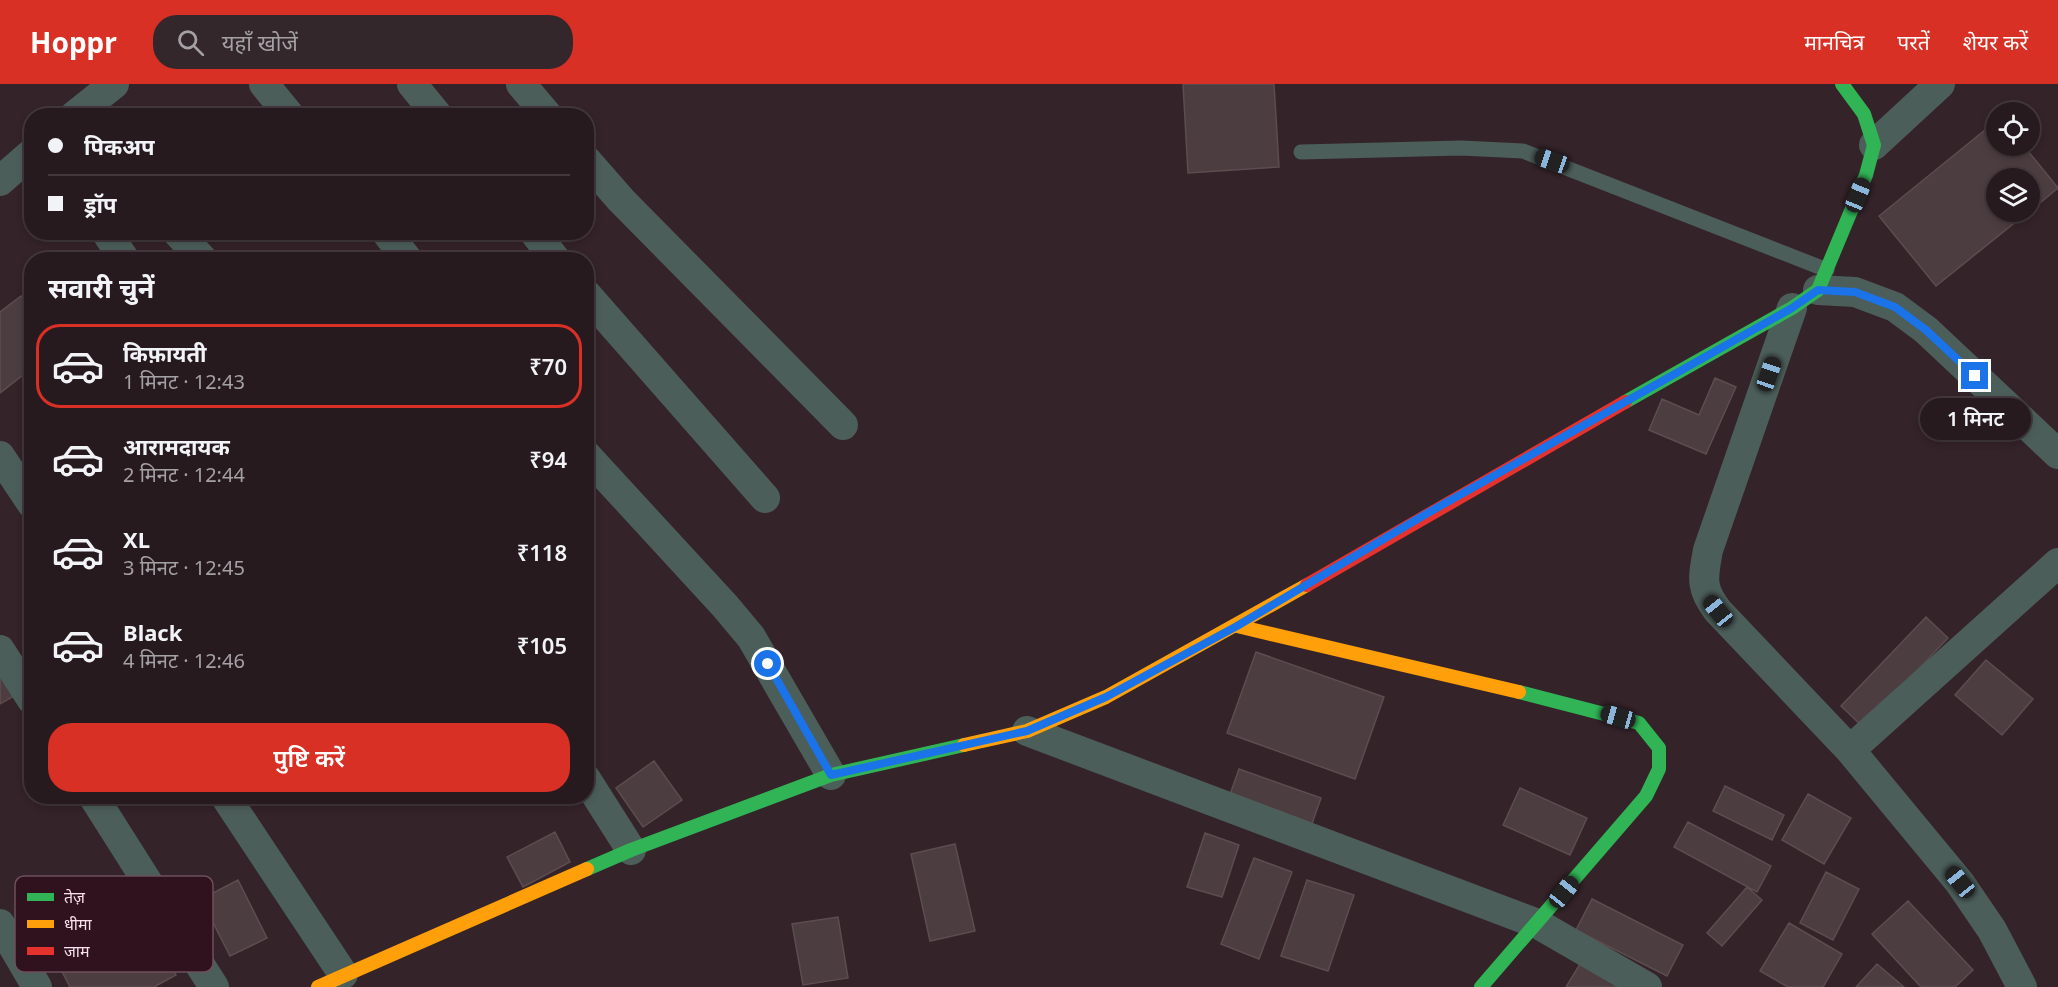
<!DOCTYPE html>
<html lang="hi">
<head>
<meta charset="utf-8">
<style>
	:root { --surface:#271a1f; --page:#33272c; --text:#f1f3f6; --muted:#a4a1a4; --line:#43383d; --accent:#d93025 }
	body { margin:0; font-family:"Noto Sans","Noto Sans Devanagari",sans-serif; background:var(--page); color:var(--text); height:100vh; display:flex; flex-direction:column; font-size:22px; white-space:nowrap }
	* { box-sizing:border-box; margin:0 }
	p { font-size:20px; color:var(--muted) }
	.icon { flex:none; width:33px; height:33px; fill:none; stroke:currentColor; stroke-width:2; stroke-linecap:round; stroke-linejoin:round }
	.map { position:relative; flex:1; overflow:hidden }
	.drawer { position:absolute; left:24px; top:168px; width:570px; height:552px; display:flex; flex-direction:column; background:var(--surface); border-radius:24px; box-shadow:0 3px 9px #0003,0 0 0 2px var(--line) }
	.drawer>* { flex:none }
	.guide { position:absolute; left:24px; top:24px; width:570px; height:132px; border-radius:24px; box-shadow:0 3px 9px #0003,0 0 0 2px var(--line); display:grid; align-content:center; height:132px; padding:0 24px; background:var(--surface) }
	.fabs { position:absolute; left:1986px; top:18px; display:grid; gap:12px }
	.fabs a { display:grid; place-items:center; width:54px; height:54px; border-radius:50%; background:var(--surface); box-shadow:0 3px 9px #0003,0 0 0 2px var(--line); font-size:30px }
	.end { position:absolute; width:27px; height:27px; margin:-14px; border:8px solid #1a73e8; background:#fff; box-shadow:0 0 0 3px #fff }
	.from { border-radius:50% }
	.bubble { position:absolute; height:42px; border-radius:21px; background:var(--surface); box-shadow:0 3px 9px #0003,0 0 0 2px var(--line); font-size:20px; font-weight:600; line-height:42px; text-align:center }
	.car { position:absolute; width:18px; height:36px; margin:-18px -9px; border-radius:8px; box-shadow:0 0 4px 2px #0007; background:linear-gradient(#222 24%,#8ab4d8 0 40%,#222 0 76%,#8ab4d8 0 86%,#222 0) }
	.guide b { display:flex; align-items:center; gap:21px; height:57px; font-size:22px }
	.guide b+b { border-top:2px solid var(--line) }
	.guide i { width:15px; height:15px; background:var(--text) }
	ul { padding:0; list-style:none }
	li { display:flex; align-items:center; gap:18px; height:84px; margin:0 12px 9px; padding:0 12px; border:3px solid transparent; border-radius:24px }
	li div { flex:1 }
	li b { display:block; font-size:22px }
	li em { font-style:normal; font-weight:600 }
	li.selected { border-color:var(--accent) }
	li>.icon { width:54px; height:54px; stroke-width:1.5 }
	h2 { padding:0 24px; font-size:27px; line-height:72px }
	.button { display:flex; gap:12px; margin-top:auto; padding:12px 24px }
	.button a { flex:1; height:69px; border-radius:24px; background:var(--accent); color:#fff; font-size:24px; font-weight:600; line-height:69px; text-align:center }
	header { display:flex; align-items:center; gap:36px; box-sizing:border-box; height:84px; padding:0 30px; background:var(--accent); color:#fff }
	header strong { font-size:28px }
	nav { display:flex; gap:33px; margin-inline-start:auto; font-size:21px }
	.search { width:420px; height:54px; background:var(--page); display:flex; align-items:center; gap:15px; box-sizing:border-box; padding:0 21px; border-radius:24px; color:var(--muted); font-size:22px }
	.map>svg:first-child { display:block }
	.building { fill:#4c3d40; stroke:#5c4d50; stroke-width:1.5 }
	.lines { fill:none; stroke-linecap:round; stroke-linejoin:round }
	.lane { stroke:#4c5e5a; stroke-width:15 }
	.street { stroke:#4c5e5a; stroke-width:30 }
	.fast { stroke:#30b455; stroke-width:14 }
	.slow { stroke:#ff9f0a; stroke-width:14 }
	.jam { stroke:#e5322d; stroke-width:14 }
	.route { stroke:#1a73e8; stroke-width:8 }
	.key { fill:#30121e; stroke:#6c505b; stroke-width:1.5 }
	.key-label { font-size:16px; fill:#f8e2e9 }
</style>
</head>
<body>
<header>
<strong>Hoppr</strong>
<div class="search"><svg class="icon" aria-label="search" viewBox="0 0 24 24"><circle cx="10" cy="10" r="6"/><path d="M15 15l6 6"/></svg>यहाँ खोजें</div>
<nav><a>मानचित्र</a><a>परतें</a><a>शेयर करें</a></nav>
</header>
<div class="map">
<svg width="2058" height="903" viewBox="0 0 2058 903">
	<rect width="100%" height="100%" fill="#342329"/>
	<path class="building" d="M 1183,0 L 1274,0 L 1279,83 L 1188,89 Z
		M 1996,37 L 1996,62 L 2024,62 L 2058,104 L 2030,127 L 2030,94 L 1996,94 L 1996,128 L 2028,128 L 1936,202 L 1879,132 Z
		M 21,212 L 32,226 L 32,284 L 0,309 L 0,228 Z
		M 1715,294 L 1736,303 L 1706,370 L 1649,346 L 1662,315 L 1699,331 Z
		M 1926,533 L 1948,554 L 1863,643 L 1841,622 Z
		M 1256,568 L 1384,613 L 1355,695 L 1227,649 Z
		M 1986,576 L 2033,615 L 2002,651 L 1955,611 Z
		M 0,589 L 14,612 L 0,620 Z
		M 654,677 L 682,716 L 643,743 L 616,704 Z
		M 1239,685 L 1321,714 L 1309,748 L 1227,719 Z
		M 1725,702 L 1784,731 L 1772,756 L 1713,727 Z
		M 1520,704 L 1587,734 L 1570,771 L 1503,741 Z
		M 1808,710 L 1851,734 L 1824,780 L 1782,756 Z
		M 1688,738 L 1771,782 L 1757,808 L 1674,763 Z
		M 555,748 L 570,778 L 523,803 L 507,773 Z
		M 1205,749 L 1239,761 L 1222,813 L 1187,803 Z
		M 955,760 L 975,847 L 930,857 L 911,770 Z
		M 1254,774 L 1292,788 L 1259,875 L 1221,860 Z
		M 1826,788 L 1859,805 L 1833,856 L 1800,839 Z
		M 238,796 L 267,854 L 230,872 L 201,815 Z
		M 1307,796 L 1354,811 L 1328,887 L 1281,872 Z
		M 1747,803 L 1762,816 L 1722,862 L 1707,849 Z
		M 1592,815 L 1683,861 L 1667,892 L 1576,846 Z
		M 1908,817 L 1973,886 L 1955,903 L 1921,903 L 1872,850 Z
		M 143,827 L 176,891 L 154,903 L 70,903 L 54,872 Z
		M 838,833 L 848,894 L 803,901 L 792,840 Z
		M 1789,839 L 1842,870 L 1823,903 L 1788,903 L 1760,887 Z
		M 1580,880 L 1620,903 L 1566,903 Z
		M 1877,880 L 1904,903 L 1856,903 Z"/>
	<g class="lines">
		<path class="lane" d="M 1301,68 L 1461,64 L 1523,67 L 1827,186"/>
		<path class="street" d="M 264,0 L 290,32
			M 412,0 L 438,32
			M 521,0 L 548,32
			M 74,32 L 114,0
			M 1874,61 L 1940,0
			M 586,76 L 621,116 L 843,341
			M 0,97 L 32,69
			M 106,148 L 125,176
			M 177,148 L 203,176
			M 386,148 L 408,176
			M 534,148 L 556,176
			M 1818,206 L 1855,208 L 1895,223 L 1926,246 L 2058,370
			M 586,210 L 765,414
			M 1792,224 L 1708,466 C 1703,494 1700,504 1718,527 L 1850,666
			M 586,371 L 725,522 L 751,553 L 831,691
			M 0,372 L 32,420
			M 0,566 L 32,616
			M 1027,647 L 1538,840 L 1647,903
			M 586,695 L 631,766
			M 93,712 L 214,903
			M 225,712 L 343,890
			M 0,840 L 37,903
			M 2022,903 L 1992,846 L 1960,799 L 1850,666 L 2058,479"/>
		<path class="fast" d="M 1625,318 L 1792,224 L 1818,206 L 1866,91 L 1874,61 L 1864,30 L 1842,0
			M 587,785 L 631,766 L 831,691 L 964,661
			M 1481,903 L 1646,712 L 1659,685 L 1659,664 L 1639,639 L 1519,608"/>
		<path class="slow" d="M 1237,542 L 1519,608
			M 964,661 L 1027,647 L 1106,613 L 1307,501
			M 318,903 L 587,785"/>
		<path class="jam" d="M 1307,501 L 1625,318"/>
	</g>
	<g class="lines">
		<path class="route" d="M 768,580 L 831,691 L 1027,647 L 1106,613 L 1237,542 L 1426,430 L 1792,224 L 1818,206 L 1855,208 L 1895,223 L 1926,246 L 1975,292"/>
	</g>
	<rect x="15" y="792" width="198" height="96" rx="9" class="key"/>
	<rect x="27" y="809" width="27" height="8" fill="#30b455"/>
	<rect x="27" y="836" width="27" height="8" fill="#ff9f0a"/>
	<rect x="27" y="863" width="27" height="8" fill="#e5322d"/>
	<g class="key-label">
		<text x="64" y="819">तेज़</text>
		<text x="64" y="846">धीमा</text>
		<text x="64" y="873">जाम</text>
	</g>
</svg>
<div class="fabs">
<a><svg class="icon" aria-label="locate" viewBox="0 0 24 24"><circle cx="12" cy="12" r="6"/><path d="M12 2v4M12 18v4M2 12h4M18 12h4"/></svg></a>
<a><svg class="icon" aria-label="layers" viewBox="0 0 24 24"><path d="M12 4l9 5-9 5-9-5zM3 14l9 5 9-5"/></svg></a>
</div>
<i class="end from" style="left:768px;top:580px"></i>
<i class="end" style="left:1975px;top:292px"></i>
<div class="bubble" style="left:1920px;top:314px;width:111px">1 मिनट</div>
<i class="car" style="left:1552px;top:77px;rotate:289deg"></i>
<i class="car" style="left:1858px;top:111px;rotate:22deg"></i>
<i class="car" style="left:1769px;top:290px;rotate:19deg"></i>
<i class="car" style="left:1718px;top:527px;rotate:321deg"></i>
<i class="car" style="left:1618px;top:633px;rotate:286deg"></i>
<i class="car" style="left:1960px;top:798px;rotate:321deg"></i>
<i class="car" style="left:1564px;top:808px;rotate:39deg"></i>
<div class="guide">
<b><i class="from"></i>पिकअप</b>
<b><i></i>ड्रॉप</b>
</div>
<section class="drawer">
<h2>सवारी चुनें</h2>
<ul>
<li class="selected"><svg class="icon" aria-label="car" viewBox="0 0 24 24"><path d="M5 17H2v-5l4-1 3-4h7l3 4 3 1v5h-3M9 17h6M6 11h13"/><circle cx="7" cy="17" r="2"/><circle cx="17" cy="17" r="2"/></svg><div><b>किफ़ायती</b><p>1 मिनट · 12:43</p></div><em>₹70</em></li>
<li><svg class="icon" aria-label="car" viewBox="0 0 24 24"><path d="M5 17H2v-5l4-1 3-4h7l3 4 3 1v5h-3M9 17h6M6 11h13"/><circle cx="7" cy="17" r="2"/><circle cx="17" cy="17" r="2"/></svg><div><b>आरामदायक</b><p>2 मिनट · 12:44</p></div><em>₹94</em></li>
<li><svg class="icon" aria-label="car" viewBox="0 0 24 24"><path d="M5 17H2v-5l4-1 3-4h7l3 4 3 1v5h-3M9 17h6M6 11h13"/><circle cx="7" cy="17" r="2"/><circle cx="17" cy="17" r="2"/></svg><div><b>XL</b><p>3 मिनट · 12:45</p></div><em>₹118</em></li>
<li><svg class="icon" aria-label="car" viewBox="0 0 24 24"><path d="M5 17H2v-5l4-1 3-4h7l3 4 3 1v5h-3M9 17h6M6 11h13"/><circle cx="7" cy="17" r="2"/><circle cx="17" cy="17" r="2"/></svg><div><b>Black</b><p>4 मिनट · 12:46</p></div><em>₹105</em></li>
</ul>
<div class="button"><a>पुष्टि करें</a></div>
</section>
</div>
</body>
</html>
